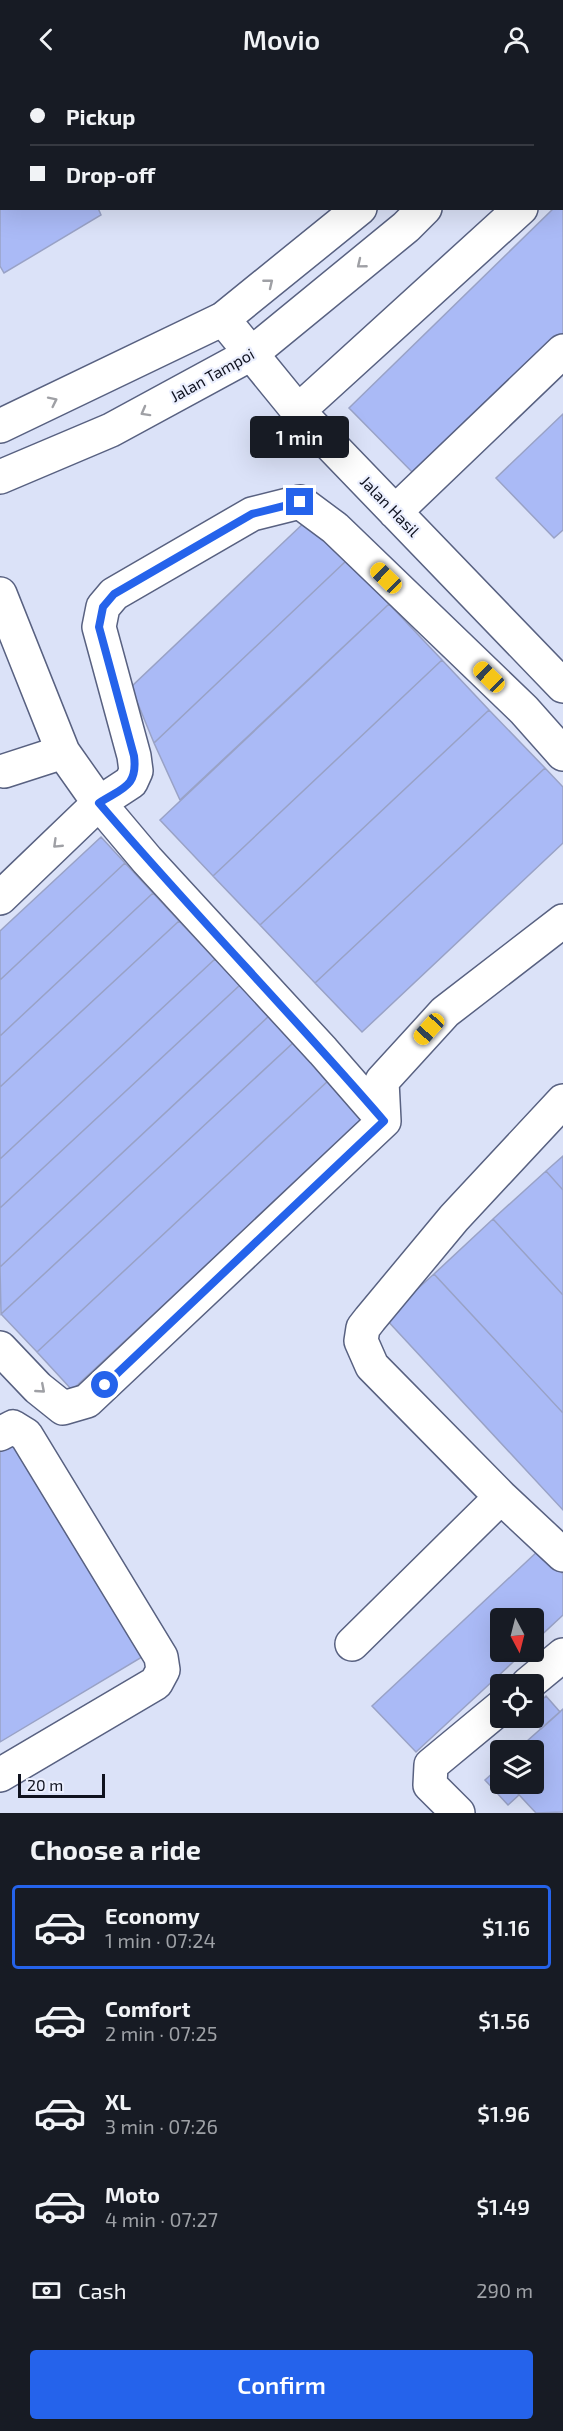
<!DOCTYPE html>
<html lang="en">
<head>
<meta charset="utf-8">
<style>
	:root { --surface:#171b24; --page:#242831; --text:#f1f3f6; --muted:#9ea1a6; --line:#363941; --accent:#2563eb }
	body { margin:0; font-family:"Exo 2",sans-serif; background:var(--page); color:var(--text); height:100vh; display:flex; flex-direction:column; font-size:22px; white-space:nowrap }
	* { box-sizing:border-box; margin:0 }
	p { font-size:20px; color:var(--muted) }
	.icon { flex:none; width:33px; height:33px; fill:none; stroke:currentColor; stroke-width:2; stroke-linecap:round; stroke-linejoin:round }
	.map { position:relative; height:1735px; overflow:hidden }
	.panel { display:flex; flex-direction:column; background:var(--surface); flex:1 }
	.panel>* { flex:none }
	.top-card { position:absolute; left:0px; top:0px; width:564px; height:132px; box-shadow:0 6px 24px #0002; display:grid; align-content:center; height:132px; padding:0 30px; background:var(--surface) }
	.needle { width:39px; rotate:173deg }
	.buttons { position:absolute; left:490px; top:1530px; display:grid; gap:12px }
	.buttons a { display:grid; place-items:center; width:54px; height:54px; border-radius:6px; background:var(--surface); box-shadow:0 6px 24px #0002; font-size:30px }
	.scale { position:absolute; left:18px; bottom:15px; width:87px; box-sizing:border-box; padding-left:6px; border:3px solid #0f121f; border-top:0; font-size:16px; line-height:21px; white-space:nowrap; color:#0f121f; -webkit-text-stroke:4px #ebeffe; paint-order:stroke }
	.end { position:absolute; width:27px; height:27px; margin:-14px; border:8px solid #2563eb; background:#fff; box-shadow:0 0 0 3px #fff }
	.from { border-radius:50% }
	.bubble { position:absolute; height:42px; border-radius:6px; background:var(--surface); box-shadow:0 6px 24px #0002; font-size:20px; font-weight:600; line-height:42px; text-align:center }
	.car { position:absolute; width:18px; height:36px; margin:-18px -9px; border-radius:8px; box-shadow:0 0 4px 2px #0007; background:linear-gradient(#f5c518 24%,#345 0 40%,#f5c518 0 76%,#345 0 86%,#f5c518 0) }
	.top-card b { display:flex; align-items:center; gap:21px; height:57px; font-size:22px }
	.top-card b+b { border-top:2px solid var(--line) }
	.top-card i { width:15px; height:15px; background:var(--text) }
	ul { padding:0; list-style:none }
	li { display:flex; align-items:center; gap:18px; height:84px; margin:0 12px 9px; padding:0 18px; border:3px solid transparent; border-radius:6px }
	li div { flex:1 }
	li b { display:block; font-size:22px }
	li em { font-style:normal; font-weight:600 }
	li.active { border-color:var(--accent) }
	li>.icon { width:54px; height:54px; stroke-width:1.5 }
	h2 { padding:0 30px; font-size:27px; line-height:72px }
	.pay { display:flex; align-items:center; gap:15px; height:66px; padding:0 30px; font-size:22px }
	.pay p { margin-inline-start:auto }
	.cta { display:flex; gap:12px; margin-top:auto; padding:12px 30px }
	.cta a { flex:1; height:69px; border-radius:6px; background:var(--accent); color:#fff; font-size:24px; font-weight:600; line-height:69px; text-align:center }
	header { display:flex; justify-content:space-between; align-items:center; height:78px; padding:0 30px; background:var(--surface); font-size:27px; font-weight:600 }
	.map>svg:first-child { display:block }
	.building { fill:#aabaf6; stroke:#99a2c6; stroke-width:1.5 }
	.lines { fill:none; stroke-linecap:round; stroke-linejoin:round }
	.minor-casing { stroke:#586181; stroke-width:36 }
	.major-casing { stroke:#586181; stroke-width:36 }
	.minor { stroke:#fff; stroke-width:33 }
	.major { stroke:#fff; stroke-width:33 }
	.oneway { stroke:#9fa0a5 }
	.route { stroke:#2563eb; stroke-width:8 }
	.labels { text-anchor:middle; stroke-width:4.5; stroke-linejoin:round; paint-order:stroke }
	.street-label { font-size:16px; fill:#0f121f; stroke:#ebeffe }
</style>
</head>
<body>
<header><svg class="icon" aria-label="back" viewBox="0 0 24 24"><path d="M15 5l-7 7 7 7"/></svg>Movio<svg class="icon" aria-label="person" viewBox="0 0 24 24"><circle cx="12" cy="8" r="4"/><path d="M4 21q1-7 8-7t8 7"/></svg></header>
<div class="map">
<svg width="563" height="1735" viewBox="0 0 563 1735">
	<rect width="100%" height="100%" fill="#dbe2f8"/>
	<path class="building" d="M 563,122 L 563,262 L 420,402 L 349,330 L 554,130 L 562,130 Z
		M 0,127 L 2,127 L 2,130 L 98,130 L 101,137 L 4,195 L 0,188 Z
		M 563,336 L 563,452 L 554,460 L 496,400 Z
		M 308,441 L 347,482 L 154,665 L 131,609 Z
		M 347,482 L 389,526 L 180,722 L 154,665 Z
		M 389,526 L 442,582 L 213,798 L 160,742 Z
		M 442,582 L 489,632 L 260,847 L 213,798 Z
		M 489,632 L 545,690 L 315,905 L 260,847 Z
		M 545,690 L 563,709 L 563,765 L 362,954 L 315,905 Z
		M 101,759 L 125,785 L 0,902 L 0,853 Z
		M 125,785 L 153,815 L 0,958 L 0,902 Z
		M 153,815 L 179,843 L 0,1009 L 0,958 Z
		M 179,843 L 215,881 L 0,1081 L 0,1009 Z
		M 215,881 L 240,907 L 0,1130 L 0,1081 Z
		M 240,907 L 269,938 L 0,1189 L 0,1130 Z
		M 269,938 L 294,964 L 1,1236 L 0,1189 Z
		M 294,964 L 329,1002 L 37,1274 L 1,1236 Z
		M 329,1002 L 365,1040 L 72,1312 L 37,1274 Z
		M 563,1078 L 563,1112 L 546,1093 Z
		M 546,1093 L 563,1112 L 563,1217 L 493,1141 Z
		M 493,1141 L 563,1217 L 563,1335 L 434,1196 Z
		M 434,1196 L 563,1335 L 563,1432 L 385,1240 Z
		M 11,1353 L 147,1576 L 0,1664 L 0,1360 Z
		M 539,1472 L 563,1496 L 563,1537 L 534,1564 L 534,1540 L 501,1540 L 501,1574 L 524,1574 L 416,1674 L 372,1628 Z
		M 546,1618 L 560,1634 L 541,1651 L 530,1640 L 534,1640 L 534,1629 Z
		M 563,1631 L 563,1734 L 536,1735 L 509,1706 L 534,1706 L 534,1672 L 517,1672 Z
		M 496,1692 L 501,1697 L 501,1706 L 509,1706 L 519,1717 L 508,1727 L 485,1702 Z"/>
	<g class="lines">
		<g class="minor-casing">
			<path id="minor" d="M 99,0 L 100,2
				M 562,92 L 563,92
				M 223,241 L 298,333 L 563,608
				M 298,333 L 521,130
				M 395,434 L 563,273
				M 0,516 L 63,674 L 99,725 L 147,782 L 323,973 L 384,1043
				M 4,693 L 63,674
				M 0,820 L 99,725 L 131,704 L 136,693 L 134,678 L 99,549 L 103,529 L 114,516 L 252,436 L 300,424 L 335,450 L 524,632 L 563,676
				M 563,1023 L 454,1140 L 370,1241 L 363,1250 L 361,1263 L 372,1288 L 501,1419 L 563,1477
				M 0,1270 L 38,1310 L 63,1330 L 87,1323 L 384,1043 L 382,1003 L 445,934 L 563,843
				M 0,1356 L 13,1349 L 26,1357 L 161,1579 L 163,1592 L 156,1605 L 0,1697
				M 352,1566 L 501,1419
				M 528,1606 L 563,1577
				M 458,1735 L 430,1707 L 431,1687 L 501,1629"/>
		</g>
		<g class="major-casing">
			<path id="major" d="M 492,2 L 494,0
				M 555,2 L 557,0
				M 0,348 L 223,241 L 360,130
				M 0,399 L 111,352 L 251,276 L 406,149 L 425,130"/>
		</g>
		<use href="#minor" class="minor"/>
		<use href="#major" class="major"/>
	</g>
	<defs><path id="oneway-chevron" d="M-2-3.5L2.5 0L-2 3.5" fill="none" stroke-width="1.6" stroke-linecap="round" stroke-linejoin="round" transform="scale(1.5)"/></defs>
	<g class="oneway">
		<use href="#oneway-chevron" transform="translate(361 186) rotate(141)"/>
		<use href="#oneway-chevron" transform="translate(269 205) rotate(-39)"/>
		<use href="#oneway-chevron" transform="translate(53 323) rotate(-26)"/>
		<use href="#oneway-chevron" transform="translate(145 334) rotate(151)"/>
		<use href="#oneway-chevron" transform="translate(57 766) rotate(136)"/>
		<use href="#oneway-chevron" transform="translate(41 1311) rotate(41)"/>
	</g>
	<g class="lines">
		<path class="route" d="M 105,1307 L 384,1043 C 291,935 191,833 99,725 C 122,710 138,709 134,678 L 99,549 L 103,529 L 114,516 L 252,436 L 300,424"/>
	</g>
	<g class="labels">
		<g class="street-label">
			<text transform="translate(212 297) rotate(-29)" y="6">Jalan Tampoi</text>
			<text transform="translate(390 428) rotate(46)" y="6">Jalan Hasil</text>
		</g>
	</g>
</svg>
<div class="buttons">
<a><svg class="needle" viewBox="-14 -14 28 28"><path d="M0-13l5 13h-10z" fill="#e53935"/><path d="M0 13l5-13h-10z" fill="#9ea1a6"/></svg></a>
<a><svg class="icon" aria-label="locate" viewBox="0 0 24 24"><circle cx="12" cy="12" r="6"/><path d="M12 2v4M12 18v4M2 12h4M18 12h4"/></svg></a>
<a><svg class="icon" aria-label="layers" viewBox="0 0 24 24"><path d="M12 4l9 5-9 5-9-5zM3 14l9 5 9-5"/></svg></a>
</div>
<div class="scale">20 m</div>
<i class="end from" style="left:105px;top:1307px"></i>
<i class="end" style="left:300px;top:424px"></i>
<div class="bubble" style="left:250px;top:338px;width:99px">1 min</div>
<i class="car" style="left:386px;top:500px;rotate:314deg"></i>
<i class="car" style="left:489px;top:599px;rotate:314deg"></i>
<i class="car" style="left:429px;top:951px;rotate:222deg"></i>
<div class="top-card">
<b><i class="from"></i>Pickup</b>
<b><i></i>Drop-off</b>
</div>
</div>
<section class="panel">
<h2>Choose a ride</h2>
<ul>
<li class="active"><svg class="icon" aria-label="car" viewBox="0 0 24 24"><path d="M5 17H2v-5l4-1 3-4h7l3 4 3 1v5h-3M9 17h6M6 11h13"/><circle cx="7" cy="17" r="2"/><circle cx="17" cy="17" r="2"/></svg><div><b>Economy</b><p>1 min · 07:24</p></div><em>$1.16</em></li>
<li><svg class="icon" aria-label="car" viewBox="0 0 24 24"><path d="M5 17H2v-5l4-1 3-4h7l3 4 3 1v5h-3M9 17h6M6 11h13"/><circle cx="7" cy="17" r="2"/><circle cx="17" cy="17" r="2"/></svg><div><b>Comfort</b><p>2 min · 07:25</p></div><em>$1.56</em></li>
<li><svg class="icon" aria-label="car" viewBox="0 0 24 24"><path d="M5 17H2v-5l4-1 3-4h7l3 4 3 1v5h-3M9 17h6M6 11h13"/><circle cx="7" cy="17" r="2"/><circle cx="17" cy="17" r="2"/></svg><div><b>XL</b><p>3 min · 07:26</p></div><em>$1.96</em></li>
<li><svg class="icon" aria-label="car" viewBox="0 0 24 24"><path d="M5 17H2v-5l4-1 3-4h7l3 4 3 1v5h-3M9 17h6M6 11h13"/><circle cx="7" cy="17" r="2"/><circle cx="17" cy="17" r="2"/></svg><div><b>Moto</b><p>4 min · 07:27</p></div><em>$1.49</em></li>
</ul>
<div class="pay"><svg class="icon" aria-label="cash" viewBox="0 0 24 24"><path d="M3 7h18v10H3z"/><circle cx="12" cy="12" r="2"/></svg>Cash<p>290 m</p></div>
<div class="cta"><a>Confirm</a></div>
</section>
</body>
</html>
